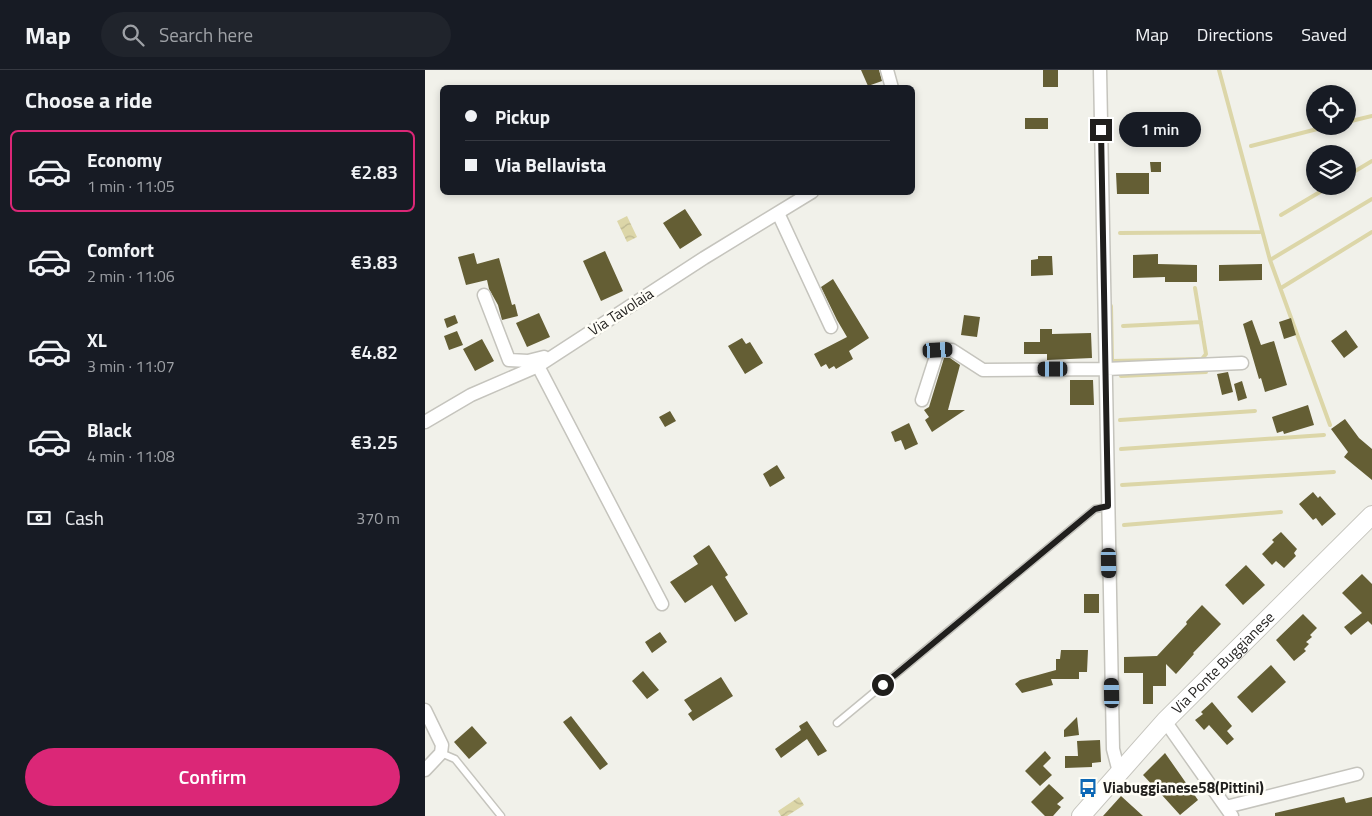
<!DOCTYPE html>
<html lang="en">
<head>
<meta charset="utf-8">
<style>
	:root { --surface:#171b24; --page:#20242c; --text:#f1f3f6; --muted:#9ea1a6; --line:#363941; --accent:#db2777 }
	body { margin:0; font-family:"Titillium Web",sans-serif; background:var(--page); color:var(--text); height:100vh; display:flex; flex-direction:column; font-size:19px; white-space:nowrap }
	* { box-sizing:border-box; margin:0 }
	p { font-size:16px; color:var(--muted) }
	.icon { flex:none; width:28px; height:28px; fill:none; stroke:currentColor; stroke-width:2; stroke-linecap:round; stroke-linejoin:round }
	.map { position:relative; flex:1; overflow:hidden }
	.details { display:flex; flex-direction:column; background:var(--surface); width:425px }
	.details>* { flex:none }
	.hud { position:absolute; left:15px; top:15px; width:475px; height:110px; border-radius:8px; box-shadow:0 2px 8px #0003; display:grid; align-content:center; height:110px; padding:0 25px; background:var(--surface) }
	.buttons { position:absolute; left:881px; top:15px; display:grid; gap:10px }
	.buttons a { display:grid; place-items:center; width:50px; height:50px; border-radius:50%; background:var(--surface); box-shadow:0 2px 8px #0003; font-size:25px }
	.end { position:absolute; width:22px; height:22px; margin:-11px; border:6px solid #201f1d; background:#fff; box-shadow:0 0 0 2px #fff }
	.from { border-radius:50% }
	.bubble { position:absolute; height:35px; border-radius:18px; background:var(--surface); box-shadow:0 2px 8px #0003; font-size:16px; font-weight:600; line-height:35px; text-align:center }
	.car { position:absolute; width:15px; height:30px; margin:-15px -8px; border-radius:6px; box-shadow:0 0 4px 1px #0007; background:linear-gradient(#222 24%,#8ab4d8 0 40%,#222 0 76%,#8ab4d8 0 86%,#222 0) }
	.hud b { display:flex; align-items:center; gap:18px; height:48px; font-size:19px }
	.hud b+b { border-top:1px solid var(--line) }
	.hud i { width:12px; height:12px; background:var(--text) }
	ul { padding:0; list-style:none }
	li { display:flex; align-items:center; gap:15px; height:82px; margin:0 10px 8px; padding:0 15px; border:2px solid transparent; border-radius:8px }
	li div { flex:1 }
	li b { display:block; font-size:19px }
	li em { font-style:normal; font-weight:600 }
	li.on { border-color:var(--accent) }
	li>.icon { width:45px; height:45px; stroke-width:1.5 }
	h2 { padding:0 25px; font-size:22px; line-height:60px }
	.pay { display:flex; align-items:center; gap:12px; height:55px; padding:0 25px; font-size:19px }
	.pay p { margin-inline-start:auto }
	.action { display:flex; gap:10px; margin-top:auto; padding:10px 25px }
	.action a { flex:1; height:58px; border-radius:30px; background:var(--accent); color:#fff; font-size:20px; font-weight:600; line-height:58px; text-align:center }
	header { display:flex; align-items:center; gap:30px; box-sizing:border-box; height:70px; padding:0 25px; background:var(--surface); border-bottom:1px solid var(--line) }
	header strong { font-size:24px }
	nav { display:flex; gap:28px; margin-inline-start:auto; font-size:18px }
	.search { width:350px; height:45px; background:var(--page); display:flex; align-items:center; gap:12px; box-sizing:border-box; padding:0 18px; border-radius:28px; color:var(--muted); font-size:19px }
	main { display:flex; flex:1; min-height:0 }
	.map>svg:first-child { display:block }
	.water { fill:url(#water-waves) }
	.lines { fill:none; stroke-linecap:round; stroke-linejoin:round }
	.stream { stroke:#dcd6a8; stroke-width:4 }
	.building { fill:#645e34 }
	.lane-casing { stroke:#c5c4bd; stroke-width:9 }
	.street-casing { stroke:#c5c4bd; stroke-width:15 }
	.secondary-casing { stroke:#c5c4bd; stroke-width:20 }
	.lane { stroke:#fff; stroke-width:6 }
	.street { stroke:#fff; stroke-width:12 }
	.secondary { stroke:#fff; stroke-width:18 }
	.route { stroke:#201f1d; stroke-width:6 }
	.labels { text-anchor:middle; stroke-width:5; stroke-linejoin:round; paint-order:stroke }
	.street-label { font-size:15px; fill:#201f1d; stroke:#fffef7 }
	.poi-label { font-size:15px; font-weight:bold; fill:#201f1d; stroke:#fffef7; text-anchor:start }
</style>
</head>
<body>
<header>
<strong>Map</strong>
<div class="search"><svg class="icon" aria-label="search" viewBox="0 0 24 24"><circle cx="10" cy="10" r="6"/><path d="M15 15l6 6"/></svg>Search here</div>
<nav><a>Map</a><a>Directions</a><a>Saved</a></nav>
</header>
<main>
<section class="details">
<h2>Choose a ride</h2>
<ul>
<li class="on"><svg class="icon" aria-label="car" viewBox="0 0 24 24"><path d="M5 17H2v-5l4-1 3-4h7l3 4 3 1v5h-3M9 17h6M6 11h13"/><circle cx="7" cy="17" r="2"/><circle cx="17" cy="17" r="2"/></svg><div><b>Economy</b><p>1 min · 11:05</p></div><em>€2.83</em></li>
<li><svg class="icon" aria-label="car" viewBox="0 0 24 24"><path d="M5 17H2v-5l4-1 3-4h7l3 4 3 1v5h-3M9 17h6M6 11h13"/><circle cx="7" cy="17" r="2"/><circle cx="17" cy="17" r="2"/></svg><div><b>Comfort</b><p>2 min · 11:06</p></div><em>€3.83</em></li>
<li><svg class="icon" aria-label="car" viewBox="0 0 24 24"><path d="M5 17H2v-5l4-1 3-4h7l3 4 3 1v5h-3M9 17h6M6 11h13"/><circle cx="7" cy="17" r="2"/><circle cx="17" cy="17" r="2"/></svg><div><b>XL</b><p>3 min · 11:07</p></div><em>€4.82</em></li>
<li><svg class="icon" aria-label="car" viewBox="0 0 24 24"><path d="M5 17H2v-5l4-1 3-4h7l3 4 3 1v5h-3M9 17h6M6 11h13"/><circle cx="7" cy="17" r="2"/><circle cx="17" cy="17" r="2"/></svg><div><b>Black</b><p>4 min · 11:08</p></div><em>€3.25</em></li>
</ul>
<div class="pay"><svg class="icon" aria-label="cash" viewBox="0 0 24 24"><path d="M3 7h18v10H3z"/><circle cx="12" cy="12" r="2"/></svg>Cash<p>370 m</p></div>
<div class="action"><a>Confirm</a></div>
</section>
<div class="map">
<svg width="947" height="746" viewBox="0 0 947 746">
	<defs>
		<pattern id="water-waves" width="16" height="10" patternUnits="userSpaceOnUse" patternTransform="scale(1.25)"><rect width="16" height="10" fill="#dcd6a8"/><path d="M0 5q4-4 8 0t8 0" fill="none" stroke="#bcb790"/></pattern>
	</defs>
	<rect width="100%" height="100%" fill="#f1f1ea"/>
	<path class="water" d="M 202,146 L 212,167 L 202,172 L 192,151 Z
		M 374,727 L 379,735 L 362,746 L 356,746 L 353,741 Z"/>
	<g class="lines">
		<path class="stream" d="M 794,0 L 845,190 L 905,355
			M 922,52 L 947,46
			M 826,76 L 904,56
			M 922,106 L 947,91
			M 856,145 L 905,116
			M 695,163 L 835,162
			M 845,190 L 947,129
			M 856,218 L 947,162
			M 686,236 L 687,291 L 777,289 L 781,284 L 770,218
			M 698,256 L 776,252
			M 696,306 L 781,302
			M 695,350 L 830,341
			M 696,379 L 899,365
			M 697,415 L 909,402
			M 699,455 L 856,442"/>
	</g>
	<path class="building" d="M 436,0 L 454,0 L 457,11 L 443,16 Z
		M 618,0 L 633,0 L 633,17 L 618,17 Z
		M 600,48 L 623,48 L 623,59 L 600,59 Z
		M 725,92 L 736,92 L 736,102 L 726,102 Z
		M 691,103 L 724,103 L 724,124 L 692,124 Z
		M 260,139 L 277,165 L 255,179 L 238,153 Z
		M 180,181 L 198,221 L 176,231 L 158,191 Z
		M 49,183 L 52,194 L 74,188 L 87,235 L 90,234 L 93,246 L 77,250 L 73,235 L 64,219 L 62,210 L 41,215 L 33,187 Z
		M 733,184 L 733,194 L 772,195 L 772,212 L 740,212 L 740,207 L 708,208 L 708,185 Z
		M 613,186 L 627,186 L 628,205 L 606,206 L 606,190 L 613,189 Z
		M 837,194 L 837,210 L 794,211 L 794,195 Z
		M 408,209 L 444,268 L 424,281 L 428,289 L 411,299 L 409,296 L 404,299 L 401,294 L 396,297 L 389,284 L 422,267 L 412,250 L 396,217 Z
		M 114,243 L 125,267 L 102,277 L 91,253 Z
		M 30,245 L 33,253 L 22,258 L 19,249 Z
		M 539,245 L 555,247 L 552,267 L 536,265 Z
		M 866,248 L 871,265 L 859,269 L 854,252 Z
		M 827,250 L 836,275 L 849,271 L 862,315 L 840,322 L 836,308 L 834,309 L 818,254 Z
		M 615,259 L 627,259 L 627,264 L 666,263 L 667,288 L 622,290 L 622,284 L 599,284 L 599,272 L 615,272 Z
		M 921,260 L 933,277 L 919,288 L 906,271 Z
		M 32,261 L 38,275 L 24,280 L 19,266 Z
		M 317,268 L 321,274 L 325,272 L 338,293 L 320,304 L 303,276 Z
		M 57,269 L 69,291 L 50,301 L 38,279 Z
		M 519,288 L 525,288 L 535,295 L 523,340 L 540,340 L 507,362 L 500,350 L 504,347 L 499,340 L 504,337 Z
		M 803,302 L 808,322 L 797,325 L 792,304 Z
		M 645,310 L 668,310 L 669,335 L 645,335 Z
		M 817,311 L 822,328 L 813,331 L 809,314 Z
		M 883,335 L 889,355 L 859,364 L 858,361 L 852,363 L 847,347 Z
		M 245,341 L 251,351 L 240,357 L 234,347 Z
		M 920,349 L 934,368 L 947,379 L 947,410 L 919,387 L 923,382 L 906,359 Z
		M 484,353 L 493,374 L 480,380 L 476,370 L 470,372 L 466,362 Z
		M 352,395 L 360,408 L 345,417 L 338,404 Z
		M 888,422 L 893,428 L 895,426 L 911,444 L 897,456 L 891,448 L 888,450 L 874,434 Z
		M 856,462 L 872,479 L 869,483 L 871,486 L 859,498 L 851,491 L 847,495 L 837,484 L 849,472 L 847,470 Z
		M 284,475 L 303,505 L 300,507 L 323,544 L 310,552 L 287,515 L 260,533 L 245,512 L 273,494 L 268,486 Z
		M 821,495 L 840,515 L 818,535 L 800,515 Z
		M 937,504 L 947,514 L 947,555 L 943,551 L 926,565 L 919,557 L 937,543 L 917,523 Z
		M 659,524 L 674,524 L 674,543 L 659,543 Z
		M 777,535 L 796,554 L 768,583 L 769,584 L 751,604 L 741,594 L 741,616 L 728,616 L 728,634 L 718,634 L 718,603 L 699,603 L 699,587 L 732,586 L 762,554 L 761,552 Z
		M 878,544 L 892,558 L 885,565 L 887,567 L 881,572 L 884,574 L 879,579 L 881,581 L 869,591 L 851,570 Z
		M 235,562 L 242,572 L 227,583 L 220,572 Z
		M 636,580 L 663,580 L 662,602 L 654,602 L 654,609 L 626,609 L 628,615 L 597,623 L 590,614 L 595,610 L 631,600 L 631,589 L 635,589 Z
		M 846,595 L 861,612 L 827,643 L 812,627 Z
		M 218,601 L 234,620 L 222,629 L 207,611 Z
		M 296,607 L 308,626 L 268,651 L 263,644 L 267,641 L 259,630 Z
		M 787,632 L 807,656 L 802,661 L 809,669 L 802,675 L 784,655 L 779,660 L 770,650 L 778,644 L 776,642 Z
		M 146,646 L 183,694 L 175,700 L 138,652 Z
		M 652,647 L 654,665 L 639,667 L 639,660 Z
		M 382,651 L 402,681 L 393,686 L 382,669 L 356,688 L 350,679 L 376,660 L 374,656 Z
		M 47,656 L 62,673 L 44,689 L 29,672 Z
		M 675,670 L 676,692 L 667,693 L 667,697 L 640,698 L 640,686 L 653,686 L 652,671 Z
		M 620,681 L 626,688 L 618,696 L 627,705 L 615,716 L 600,701 Z
		M 740,683 L 773,730 L 755,745 L 736,724 L 740,714 L 733,721 L 718,705 Z
		M 624,714 L 639,728 L 632,734 L 636,737 L 628,746 L 620,746 L 606,732 Z
		M 696,726 L 718,746 L 678,746 Z
		M 919,727 L 921,733 L 947,727 L 947,746 L 850,746 L 850,743 Z"/>
	<g class="lines">
		<g class="lane-casing">
			<path id="lane" d="M 412,653 L 670,439 L 683,437
				M 16,683 L 30,689 L 76,746"/>
		</g>
		<g class="street-casing">
			<path id="street" d="M 462,0 L 467,18
				M 675,0 L 688,679 L 694,702
				M 353,143 L 406,257
				M 59,225 L 84,290 L 103,291 L 119,287
				M 113,296 L 237,534
				M 497,330 L 513,280 L 527,280 L 558,300 L 681,299 L 817,293
				M 0,352 L 46,325 L 113,296 L 279,188 L 387,122
				M 0,640 L 17,675 L 16,683 L 0,700
				M 740,651 L 807,746
				M 801,737 L 932,704"/>
		</g>
		<g class="secondary-casing">
			<g id="secondary">
				<path id="s1" d="M 656,746 L 740,651 L 947,445"/>
			</g>
		</g>
		<use href="#lane" class="lane"/>
		<use href="#street" class="street"/>
		<use href="#secondary" class="secondary"/>
	</g>
	<g class="lines">
		<path class="route" d="M 458,615 L 670,439 L 683,436 L 676,60"/>
	</g>
	<defs>
		<g id="bus-bare" transform="scale(1.5)"><path d="M-5-6H5V4H4V6H2V4H-2V6H-4V4H-5ZM-3.5-4V0h7V-4ZM-3.5 1.2v1.5H-2V1.2ZM2 1.2v1.5H3.5V1.2Z" fill="#0d68b5" stroke="#fffef7" stroke-width="2.5" paint-order="stroke"/></g>
	</defs>
	<g fill-rule="evenodd">
		<use href="#bus-bare" x="663" y="718"/>
	</g>
	<g class="labels">
		<g class="street-label">
			<text transform="translate(196 242) rotate(-33)" y="5">Via Tavolaia</text>
			<text dy="5" stroke="none"><textPath href="#s1" startOffset="209">Via Ponte Buggianese</textPath></text>
		</g>
		<g class="poi-label">
			<text x="678" y="723">Viabuggianese58(Pittini)</text>
		</g>
	</g>
</svg>
<div class="buttons">
<a><svg class="icon" aria-label="locate" viewBox="0 0 24 24"><circle cx="12" cy="12" r="6"/><path d="M12 2v4M12 18v4M2 12h4M18 12h4"/></svg></a>
<a><svg class="icon" aria-label="layers" viewBox="0 0 24 24"><path d="M12 4l9 5-9 5-9-5zM3 14l9 5 9-5"/></svg></a>
</div>
<i class="end from" style="left:458px;top:615px"></i>
<i class="end" style="left:676px;top:60px"></i>
<div class="bubble" style="left:694px;top:42px;width:82px">1 min</div>
<i class="car" style="left:513px;top:280px;rotate:87deg"></i>
<i class="car" style="left:628px;top:299px;rotate:270deg"></i>
<i class="car" style="left:684px;top:493px;rotate:179deg"></i>
<i class="car" style="left:687px;top:623px;rotate:359deg"></i>
<div class="hud">
<b><i class="from"></i>Pickup</b>
<b><i></i>Via Bellavista</b>
</div>
</div>
</main>
</body>
</html>
